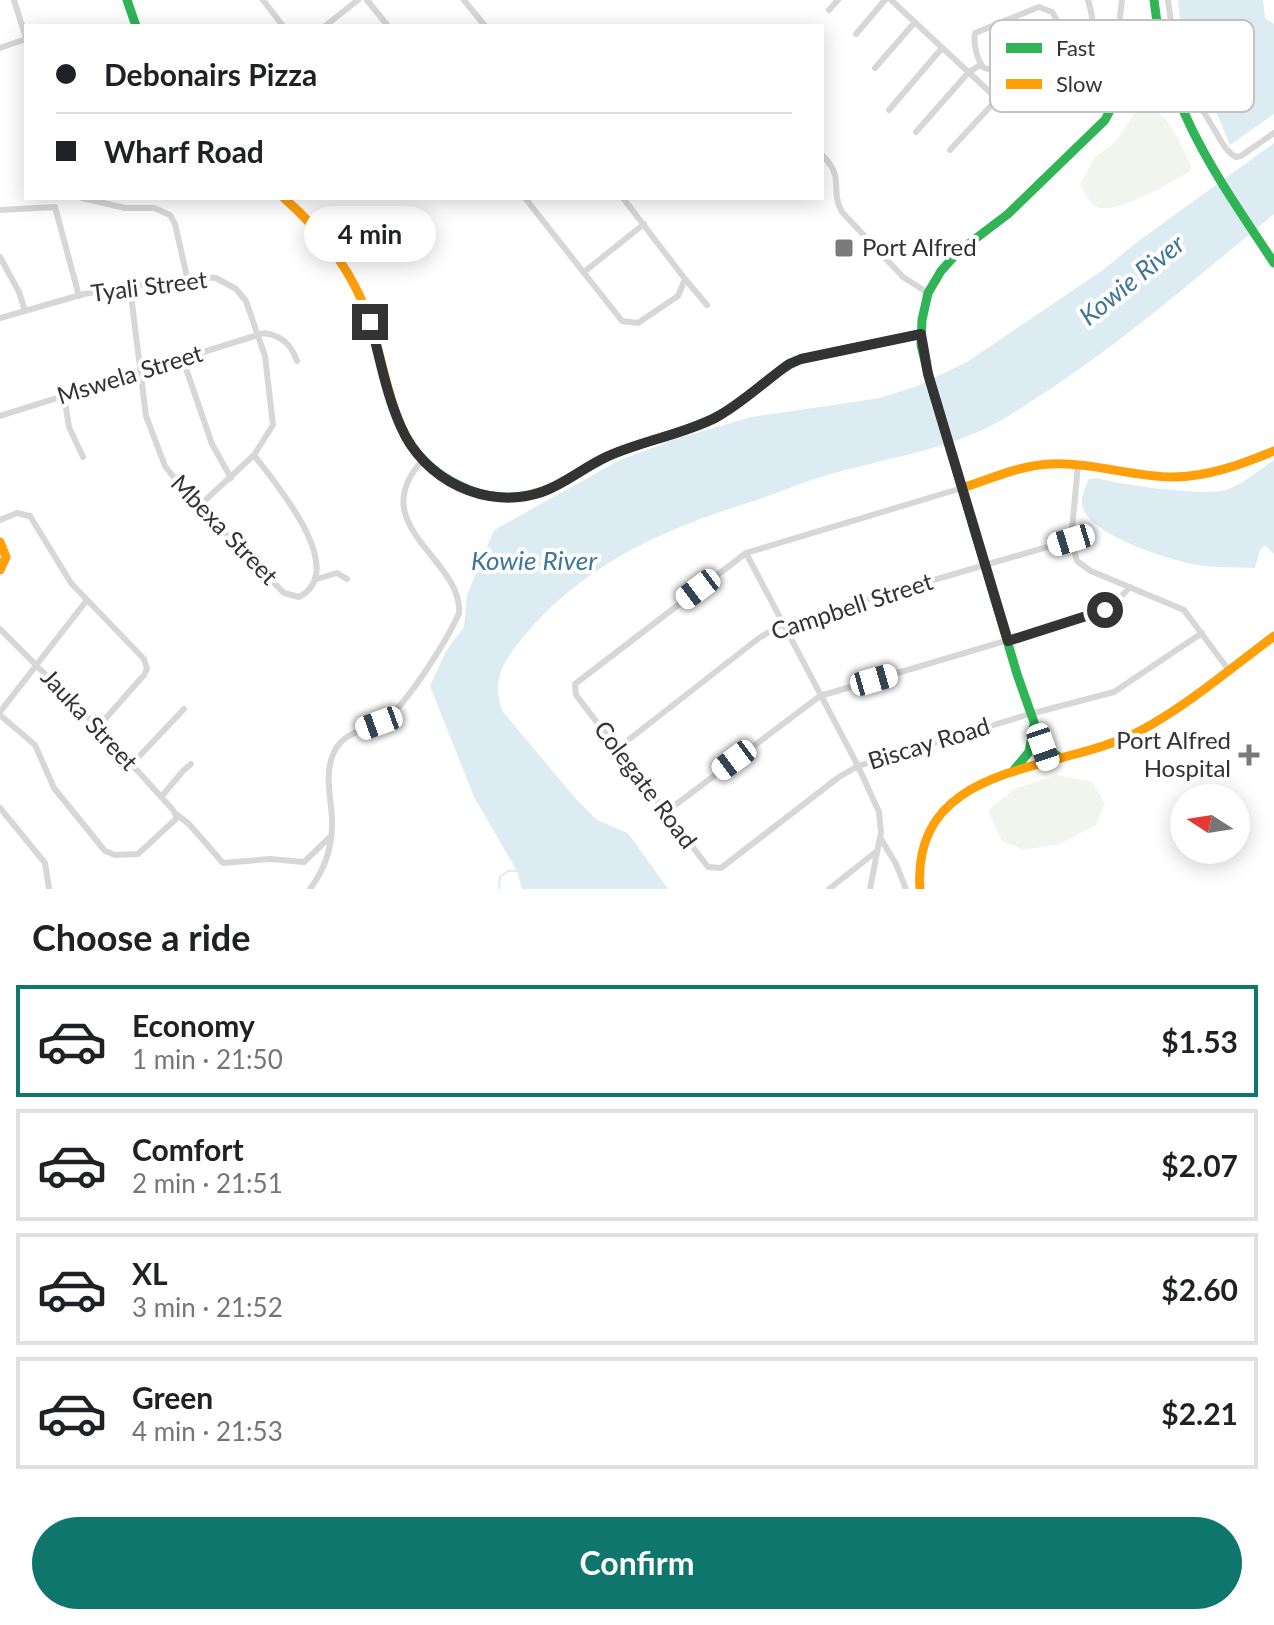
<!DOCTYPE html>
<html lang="en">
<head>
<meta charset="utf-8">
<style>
	:root { --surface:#fff; --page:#f6f6f6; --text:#202124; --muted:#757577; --line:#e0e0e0; --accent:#0f766e }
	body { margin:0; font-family:Lato,sans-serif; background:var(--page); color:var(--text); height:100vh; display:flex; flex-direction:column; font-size:30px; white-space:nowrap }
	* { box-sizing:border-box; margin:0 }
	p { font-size:26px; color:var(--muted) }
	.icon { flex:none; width:44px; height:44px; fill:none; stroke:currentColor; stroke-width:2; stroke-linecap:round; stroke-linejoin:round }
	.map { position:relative; height:889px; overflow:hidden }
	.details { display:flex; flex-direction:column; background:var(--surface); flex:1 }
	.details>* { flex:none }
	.banner { position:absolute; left:24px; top:24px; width:800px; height:176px; border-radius:0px; box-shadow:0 4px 20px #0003; display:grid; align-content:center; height:176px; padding:0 32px; background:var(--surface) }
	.needle { width:52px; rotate:282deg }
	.tools { position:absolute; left:1170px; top:784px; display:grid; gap:16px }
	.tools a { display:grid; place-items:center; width:80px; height:80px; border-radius:50%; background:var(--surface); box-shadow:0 4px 20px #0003; font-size:40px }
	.end { position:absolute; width:36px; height:36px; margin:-18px; border:10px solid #333; background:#fff; box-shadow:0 0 0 4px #fff }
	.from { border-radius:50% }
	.bubble { position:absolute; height:56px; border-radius:28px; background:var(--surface); box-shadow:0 4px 20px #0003; font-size:26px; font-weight:700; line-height:56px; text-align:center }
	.car { position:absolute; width:24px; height:48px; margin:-24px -12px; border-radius:10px; box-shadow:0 0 6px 2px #0007; background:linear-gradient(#fff 24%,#345 0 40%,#fff 0 76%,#345 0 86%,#fff 0) }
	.banner b { display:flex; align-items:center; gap:28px; height:76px; font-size:30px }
	.banner b+b { border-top:2px solid var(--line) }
	.banner i { width:20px; height:20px; background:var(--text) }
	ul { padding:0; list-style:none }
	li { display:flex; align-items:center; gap:24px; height:112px; margin:0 16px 12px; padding:0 16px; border:4px solid var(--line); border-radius:0px }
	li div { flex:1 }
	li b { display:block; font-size:30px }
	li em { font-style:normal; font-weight:700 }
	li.on { border-color:var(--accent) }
	li>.icon { width:72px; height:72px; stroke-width:1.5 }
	h2 { padding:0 32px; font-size:36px; line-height:96px }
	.action { display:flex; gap:16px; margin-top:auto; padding:16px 32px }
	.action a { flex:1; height:92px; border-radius:48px; background:var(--accent); color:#fff; font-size:32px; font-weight:700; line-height:92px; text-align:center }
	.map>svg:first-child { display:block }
	.green { fill:#f1f5ed }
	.water { fill:#ddebf3 }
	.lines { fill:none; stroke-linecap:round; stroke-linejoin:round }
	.stream { stroke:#ddebf3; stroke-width:2 }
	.street { stroke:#d7d7d7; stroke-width:6 }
	.fast { stroke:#30b455; stroke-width:9 }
	.slow { stroke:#ff9f0a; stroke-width:9 }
	.route { stroke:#333; stroke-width:10 }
	.poi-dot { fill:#7a7a7a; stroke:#fff; stroke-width:3 }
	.labels { text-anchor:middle; stroke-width:8; stroke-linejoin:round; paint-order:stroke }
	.poi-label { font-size:24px; fill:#333; stroke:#fff; text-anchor:start }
	.street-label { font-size:24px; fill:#333; stroke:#fff }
	.water-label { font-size:26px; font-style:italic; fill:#3f7597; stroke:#fff }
	.key { fill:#fff; stroke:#c2c2c2; stroke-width:2 }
	.key-label { font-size:22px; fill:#333 }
</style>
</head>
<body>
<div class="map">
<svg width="1274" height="889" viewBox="0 0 1274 889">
	<rect width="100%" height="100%" fill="#fff"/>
	<path class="green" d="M 1140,106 C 1168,107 1180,144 1191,166 L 1190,171 C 1176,181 1116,213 1100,208 C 1090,205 1084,192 1080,184 L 1095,157 L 1115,142 Z
		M 1057,775 L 1092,782 L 1105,803 L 1096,825 L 1059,844 L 1025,850 L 1002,841 L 988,811 L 1014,789 Z"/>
	<path class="water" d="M 1178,0 L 1263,0 L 1265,18 L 1274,24 L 1274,114 L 1230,145 L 1181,28 Z
		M 1274,143 L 1274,214 C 1203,272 1135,332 1059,383 C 1036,398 1012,415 987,428 C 936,452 878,460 824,476 C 797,484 771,496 744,504 C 660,531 582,566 524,636 C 504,661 490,680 503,712 L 576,799 L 597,820 L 628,833 L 668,889 L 522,889 L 517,871 L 474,797 L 430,686 L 446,651 L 464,627 L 467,595 L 494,530 L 620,460 L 676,439 L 751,417 L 880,398 L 917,386 L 967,362 L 1103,270 L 1137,242 Z
		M 1274,460 L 1274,554 L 1265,545 L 1260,550 L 1255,568 C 1236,567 1216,568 1198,565 C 1173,561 1083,534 1082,503 C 1081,495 1086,486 1089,479 L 1097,478 C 1121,485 1197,495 1221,491 C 1241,487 1257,471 1274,460 Z"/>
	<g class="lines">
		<path class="stream" d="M 499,889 L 500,877 L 508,871 L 517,871"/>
		<path class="street" d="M 14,0 L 26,38
			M 263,0 L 283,26
			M 367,0 L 388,26
			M 464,0 L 485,26
			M 891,0 L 992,94 C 1024,102 1073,82 1104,73
			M 1168,0 C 1173,47 1188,88 1214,129 C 1220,139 1226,152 1236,157 L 1241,156 L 1274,133
			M 1039,7 L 1052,12 C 1077,45 1003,75 984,68 C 977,61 973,43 975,33 Z
			M 829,10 L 838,0
			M 325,26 L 358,0
			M 856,34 L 885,0
			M 0,48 L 26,39
			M 875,68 L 915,22
			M 1074,82 C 1093,54 1098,32 1088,0
			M 1120,92 L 1105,77 L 1103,68 L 1119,26 L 1122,0
			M 889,110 L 942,48
			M 916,132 L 968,73 L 980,65
			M 950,150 L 1000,96
			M 822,155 C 846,178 829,189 842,212 L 903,277 L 928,293
			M 82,198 L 125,208 L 154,208 L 170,215 L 175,224 L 187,277
			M 525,198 L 622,321 L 638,323 L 678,296 L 685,279 L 623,198
			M 55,207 L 79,296
			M 0,210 L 55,207
			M 0,257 L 19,292 L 25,311
			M 584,272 L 644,224
			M 685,279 L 707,305
			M 130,287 L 146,416 L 165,466 L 189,497 L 284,593 L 299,597 C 350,570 276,484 254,455
			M 0,318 L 84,294 L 187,277 L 216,278 L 236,289 L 246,301 L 265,356 L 273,425 L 254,455 L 199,506
			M 183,360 L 212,444 L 231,478
			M 64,395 L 69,427 L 83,457
			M 0,416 L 264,333 C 282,336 291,344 297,361
			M 1078,465 L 1071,540 L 1077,561 L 1091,571 L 1184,610 L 1228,669
			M 962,488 L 746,553 L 575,684 L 576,695 L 708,867 L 721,868 L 839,777 L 858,766 L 1030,714 L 1114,692 L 1202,633
			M 0,520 L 17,513 L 30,516 L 71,583 L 144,659 L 147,669 L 144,675 L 98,727
			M 746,553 L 858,766 L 879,812 L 881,832 L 870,889
			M 317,579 L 337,573 L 347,579
			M 0,629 L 98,727 L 173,810 L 177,818 L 138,854 L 115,855 L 105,851 L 54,788 L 35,745 L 0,715
			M 0,712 L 87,600
			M 618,748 L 759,638 L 783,624 L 1071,540
			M 131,765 L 184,709
			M 161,797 L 183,771 L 191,764
			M 0,808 L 45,863 L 49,889
			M 666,812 L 820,696 L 1099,613 L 1114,604 L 1130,587
			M 176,814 L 189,824 L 223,863 L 270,859 L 304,862 L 331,836
			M 881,839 L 896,864 L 906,889
			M 310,889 C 325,869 333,845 332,819 C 331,797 324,773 334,752 C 345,729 372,730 390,715 C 410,699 449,637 459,613 C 463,559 362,525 423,460
			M 829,889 L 877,851"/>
		<path class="fast" d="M 127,0 L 136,26
			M 1154,0 C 1166,108 1216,175 1274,263
			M 409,443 C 440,486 497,511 548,489 C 573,479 593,462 618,452 C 654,438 693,431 726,411 C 752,396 773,371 801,359 L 921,334
			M 1043,747 L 1061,758
			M 1048,762 L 1017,674 L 928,374 L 921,345 L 922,320 L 928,293 L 941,271 L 958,252 L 1008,214 L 1105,120 L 1134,65 L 1160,46
			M 1014,770 L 1029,752 L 1034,725"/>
		<path class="slow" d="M 284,198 C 325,234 357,277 373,331 C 384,369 390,408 409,443
			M 962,488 C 991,479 1020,465 1051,464 C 1092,462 1132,477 1173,477 C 1208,477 1242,464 1274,451
			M 0,542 L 6,557 L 0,570
			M 920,889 C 911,760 1060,773 1140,731 C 1188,705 1230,669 1274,636"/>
	</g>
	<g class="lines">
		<path class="route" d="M 370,322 C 380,357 386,394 401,427 C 424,480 486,511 542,492 C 565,484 584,467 606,457 C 641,441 681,435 715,418 C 741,404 765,381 789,364 L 801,359 L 921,334 L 928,374 L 1008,641 L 1105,610"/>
	</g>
	<g class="poi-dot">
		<rect x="834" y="238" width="20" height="20" rx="4"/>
		<path d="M1245 743h8v8h8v8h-8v8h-8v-8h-8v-8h8z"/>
	</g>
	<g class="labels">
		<g class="poi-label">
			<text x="862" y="256">Port Alfred</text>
			<text x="1231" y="749" text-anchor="end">Port Alfred<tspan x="1231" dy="28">Hospital</tspan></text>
		</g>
		<g class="street-label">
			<text transform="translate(149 287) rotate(-7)" y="8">Tyali Street</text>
			<text transform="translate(130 375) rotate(-17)" y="8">Mswela Street</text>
			<text transform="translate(224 530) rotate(46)" y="8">Mbexa Street</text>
			<text transform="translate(852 607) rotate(-18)" y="8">Campbell Street</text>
			<text transform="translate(89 720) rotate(47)" y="8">Jauka Street</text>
			<text transform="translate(929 744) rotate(-17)" y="8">Biscay Road</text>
			<text transform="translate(645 785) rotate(53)" y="8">Colegate Road</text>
		</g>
		<g class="water-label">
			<text transform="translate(1132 280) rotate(-39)" y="9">Kowie River</text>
			<text x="534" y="570">Kowie River</text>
		</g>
	</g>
	<rect x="990" y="20" width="264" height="92" rx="12" class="key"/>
	<rect x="1006" y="43" width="36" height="10" fill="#30b455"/>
	<rect x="1006" y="79" width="36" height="10" fill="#ff9f0a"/>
	<g class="key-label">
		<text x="1056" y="56">Fast</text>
		<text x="1056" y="92">Slow</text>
	</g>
</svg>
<div class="tools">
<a><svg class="needle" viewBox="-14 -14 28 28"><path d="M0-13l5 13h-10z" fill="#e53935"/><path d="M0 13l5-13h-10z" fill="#757577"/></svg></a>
</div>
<i class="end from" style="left:1105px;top:610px"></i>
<i class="end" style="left:370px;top:322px"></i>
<div class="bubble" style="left:304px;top:206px;width:132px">4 min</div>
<i class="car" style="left:1071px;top:540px;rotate:253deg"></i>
<i class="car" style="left:698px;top:589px;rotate:233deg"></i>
<i class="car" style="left:874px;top:680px;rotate:74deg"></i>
<i class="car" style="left:379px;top:723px;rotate:250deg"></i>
<i class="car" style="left:1043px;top:747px;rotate:161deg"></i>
<i class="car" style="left:734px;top:760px;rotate:233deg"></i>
<div class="banner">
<b><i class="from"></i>Debonairs Pizza</b>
<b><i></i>Wharf Road</b>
</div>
</div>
<section class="details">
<h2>Choose a ride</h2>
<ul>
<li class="on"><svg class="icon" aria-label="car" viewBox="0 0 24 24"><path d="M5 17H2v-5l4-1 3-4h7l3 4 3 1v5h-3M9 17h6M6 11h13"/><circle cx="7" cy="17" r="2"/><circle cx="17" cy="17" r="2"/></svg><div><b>Economy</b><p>1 min · 21:50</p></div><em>$1.53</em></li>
<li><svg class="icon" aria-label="car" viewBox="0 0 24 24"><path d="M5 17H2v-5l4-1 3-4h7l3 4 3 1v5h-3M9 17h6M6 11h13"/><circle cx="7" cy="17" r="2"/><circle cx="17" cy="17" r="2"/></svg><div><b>Comfort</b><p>2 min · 21:51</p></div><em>$2.07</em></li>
<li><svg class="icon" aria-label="car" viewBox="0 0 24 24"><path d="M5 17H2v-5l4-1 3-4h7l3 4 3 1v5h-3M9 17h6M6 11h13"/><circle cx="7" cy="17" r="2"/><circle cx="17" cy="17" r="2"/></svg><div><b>XL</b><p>3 min · 21:52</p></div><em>$2.60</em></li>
<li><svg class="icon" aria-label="car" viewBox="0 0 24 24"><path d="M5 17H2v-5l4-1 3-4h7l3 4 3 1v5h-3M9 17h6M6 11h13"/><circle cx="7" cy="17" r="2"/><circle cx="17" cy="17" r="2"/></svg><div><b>Green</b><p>4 min · 21:53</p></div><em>$2.21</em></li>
</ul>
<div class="action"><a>Confirm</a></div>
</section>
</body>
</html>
